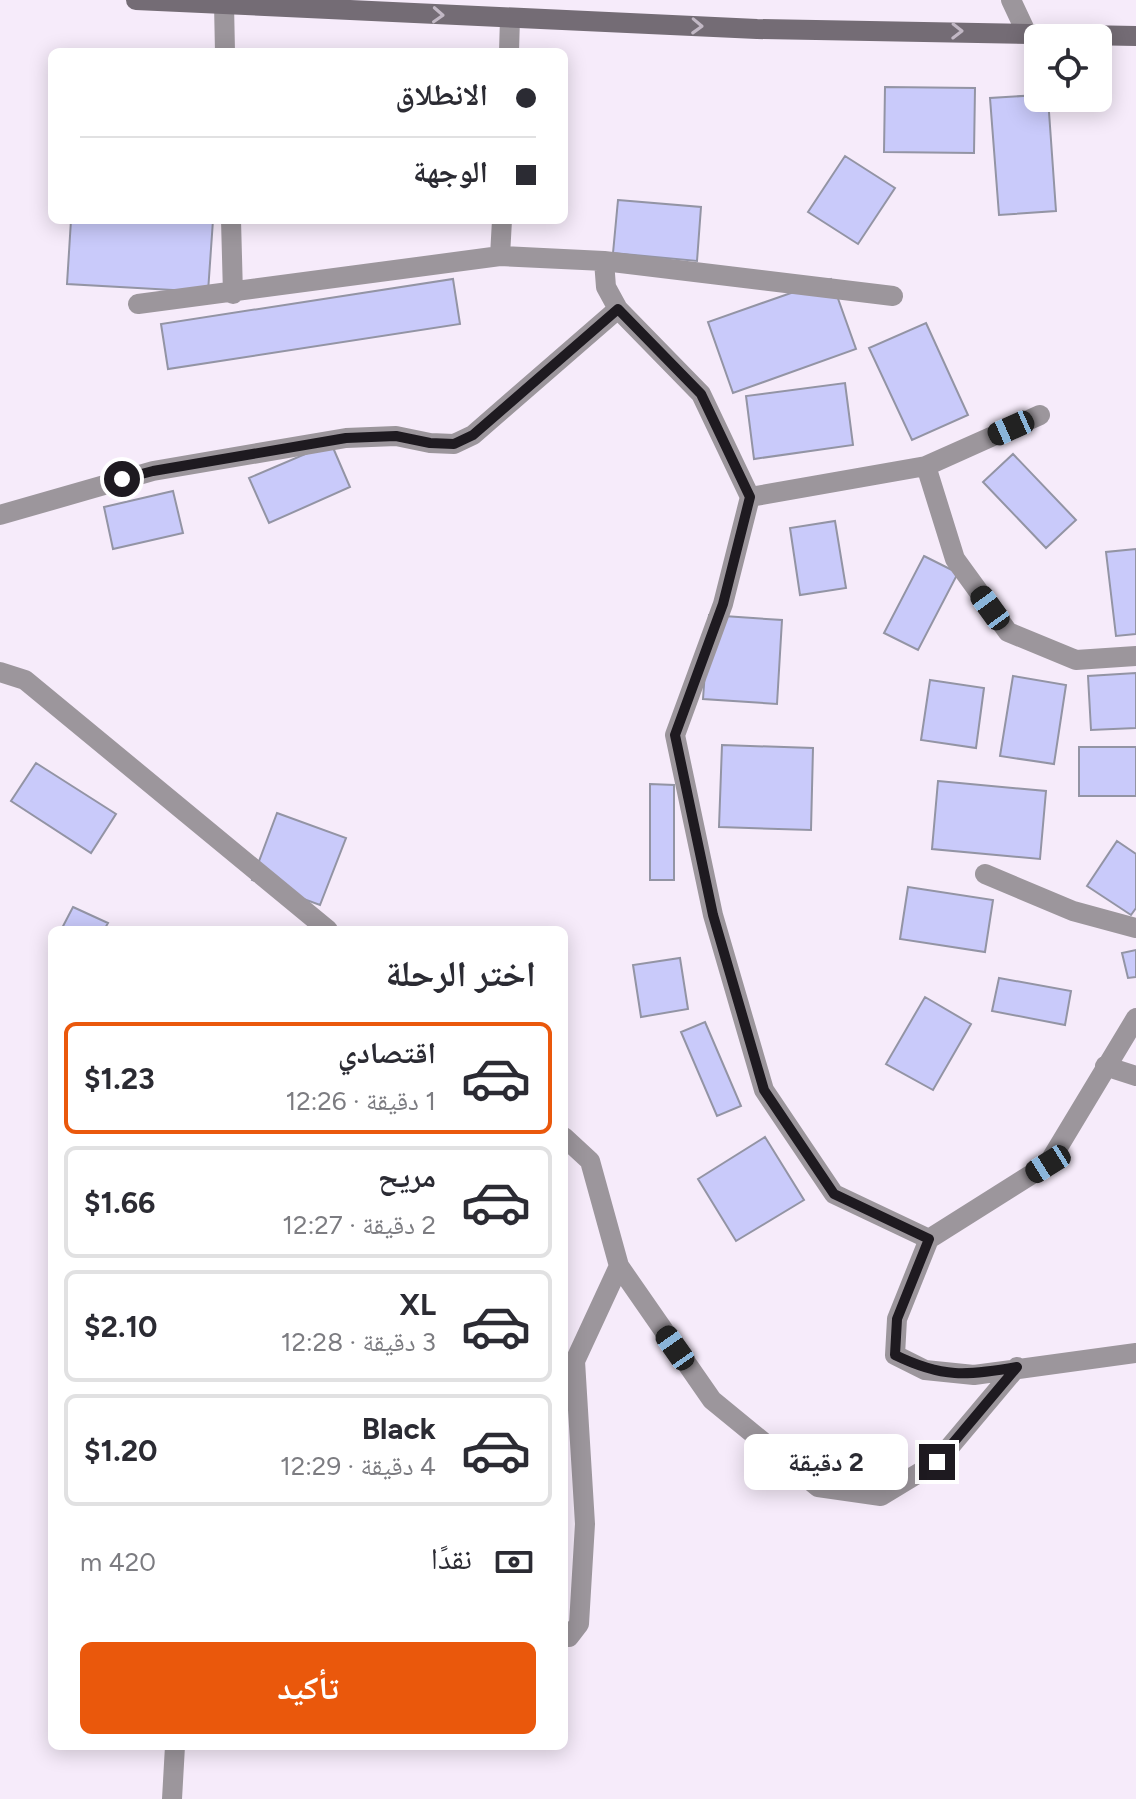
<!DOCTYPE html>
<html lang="ar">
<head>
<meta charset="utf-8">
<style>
	:root { --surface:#fff; --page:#f7f7f7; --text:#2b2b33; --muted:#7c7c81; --line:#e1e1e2; --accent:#ea580c }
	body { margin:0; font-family:Figtree,"Noto Naskh Arabic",sans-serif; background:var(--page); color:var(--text); direction:rtl; height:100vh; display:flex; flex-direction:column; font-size:30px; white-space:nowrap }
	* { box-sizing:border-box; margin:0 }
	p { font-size:26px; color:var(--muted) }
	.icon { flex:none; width:44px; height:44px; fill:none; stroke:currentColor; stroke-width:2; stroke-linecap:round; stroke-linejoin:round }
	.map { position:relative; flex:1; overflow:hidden; direction:ltr }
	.side { position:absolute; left:48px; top:926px; width:520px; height:824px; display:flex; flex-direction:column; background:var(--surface); border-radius:12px; box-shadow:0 4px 20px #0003; direction:rtl }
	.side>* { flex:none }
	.top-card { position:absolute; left:48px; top:48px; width:520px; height:176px; border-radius:12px; box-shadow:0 4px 20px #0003; direction:rtl; display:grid; align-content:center; height:176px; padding:0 32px; background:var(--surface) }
	.buttons { position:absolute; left:1024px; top:24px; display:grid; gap:16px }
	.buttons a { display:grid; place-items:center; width:88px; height:88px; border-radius:12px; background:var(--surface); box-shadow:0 4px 20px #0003; font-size:40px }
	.end { position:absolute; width:36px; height:36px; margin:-18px; border:10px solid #1e1a20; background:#fff; box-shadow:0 0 0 4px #fff }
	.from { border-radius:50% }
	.bubble { position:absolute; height:56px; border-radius:12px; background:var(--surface); box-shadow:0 4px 20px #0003; font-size:26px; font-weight:700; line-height:56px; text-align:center; direction:rtl }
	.car { position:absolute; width:24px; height:48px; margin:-24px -12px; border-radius:10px; box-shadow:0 0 6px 2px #0007; background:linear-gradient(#222 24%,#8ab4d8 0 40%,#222 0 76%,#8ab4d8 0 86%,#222 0) }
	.top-card b { display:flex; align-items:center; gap:28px; height:76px; font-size:30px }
	.top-card b+b { border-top:2px solid var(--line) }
	.top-card i { width:20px; height:20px; background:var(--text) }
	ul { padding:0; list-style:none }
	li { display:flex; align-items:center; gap:24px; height:112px; margin:0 16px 12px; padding:0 16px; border:4px solid var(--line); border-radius:12px }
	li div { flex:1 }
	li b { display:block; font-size:30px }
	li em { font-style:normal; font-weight:700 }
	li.active { border-color:var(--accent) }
	li>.icon { width:72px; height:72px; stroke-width:1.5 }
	h2 { padding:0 32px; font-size:36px; line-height:96px }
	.pay { display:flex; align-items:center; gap:20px; height:88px; padding:0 32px; font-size:30px }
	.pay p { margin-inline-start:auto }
	.action { display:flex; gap:16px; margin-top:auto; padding:16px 32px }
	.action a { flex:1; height:92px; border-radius:12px; background:var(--accent); color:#fff; font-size:32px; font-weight:700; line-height:92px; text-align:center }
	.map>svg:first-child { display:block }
	.building { fill:#c9cafa; stroke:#9394a4; stroke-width:2 }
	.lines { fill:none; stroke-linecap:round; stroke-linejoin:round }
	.street { stroke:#9c969c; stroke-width:20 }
	.secondary { stroke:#746c75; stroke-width:20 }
	.oneway { stroke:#c2b8c5 }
	.route { stroke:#1e1a20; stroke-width:10 }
</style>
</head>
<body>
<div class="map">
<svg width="1136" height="1799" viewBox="0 0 1136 1799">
	<rect width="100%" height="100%" fill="#f6ebfa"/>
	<path class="building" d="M 885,87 L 975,88 L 974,153 L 884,152 Z
		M 1038,95 L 1038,98 L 1048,98 L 1056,211 L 999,215 L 990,98 Z
		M 845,156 L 895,188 L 858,244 L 808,212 Z
		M 618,200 L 701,207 L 697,261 L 613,253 Z
		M 71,220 L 213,220 L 208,292 L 67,284 Z
		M 453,279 L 460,324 L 168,369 L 161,324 Z
		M 831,279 L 856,349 L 733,393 L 708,322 Z
		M 926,323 L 968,415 L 912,440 L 869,348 Z
		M 845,383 L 853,445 L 754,459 L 746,396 Z
		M 331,443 L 350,487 L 269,523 L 249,478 Z
		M 1013,454 L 1076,520 L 1046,548 L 983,482 Z
		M 173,491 L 183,533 L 113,549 L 104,507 Z
		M 835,521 L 846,588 L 800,595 L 790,528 Z
		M 1136,549 L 1136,634 L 1116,636 L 1106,552 Z
		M 924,556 L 958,573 L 918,650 L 884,633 Z
		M 709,615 L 782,620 L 777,704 L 703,699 Z
		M 1136,673 L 1136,728 L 1091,730 L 1088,676 Z
		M 1013,676 L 1066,685 L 1054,764 L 1000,756 Z
		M 930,680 L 984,688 L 976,748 L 921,740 Z
		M 722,745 L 813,748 L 811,830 L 719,827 Z
		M 1079,747 L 1136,747 L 1136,796 L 1079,796 Z
		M 36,763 L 116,814 L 91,853 L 11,801 Z
		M 938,781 L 1046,791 L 1040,859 L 932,849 Z
		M 650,784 L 674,785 L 674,880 L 650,880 Z
		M 277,813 L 346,838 L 320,905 L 252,880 Z
		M 1117,841 L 1136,854 L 1136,908 L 1131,915 L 1087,886 Z
		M 908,887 L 993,900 L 985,952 L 900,939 Z
		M 73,907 L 108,923 L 104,930 L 61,930 Z
		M 1136,950 L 1136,977 L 1128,978 L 1122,953 Z
		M 680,958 L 688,1009 L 641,1017 L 633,965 Z
		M 999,978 L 1071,991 L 1065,1025 L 992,1011 Z
		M 925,997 L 971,1024 L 933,1090 L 886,1064 Z
		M 705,1022 L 741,1106 L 717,1116 L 681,1032 Z
		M 765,1137 L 804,1200 L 736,1241 L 698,1179 Z"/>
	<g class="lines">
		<path class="street" d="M 1011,0 L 1026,32
			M 224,4 L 225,52
			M 509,52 L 510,18
			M 231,220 L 233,294
			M 500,256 L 502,220
			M 604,261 L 606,287 L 618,309 L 701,394 L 750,497 L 723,604 L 675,735 L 713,915 L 764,1090 L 834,1194 L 929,1239 L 1048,1164 L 1136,1018
			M 138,304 L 500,256 L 604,261 L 893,296
			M 926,466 L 955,559 L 1008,632 L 1076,660 L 1136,656
			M 750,497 L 926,466 L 1040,415
			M 0,515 L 153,471 L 346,438 L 396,436 L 430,443 L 454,444 L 473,435 L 618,309
			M 0,672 L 25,680 L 328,930
			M 985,874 L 1073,911 L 1136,928
			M 1105,1066 L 1136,1076
			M 564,1137 L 590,1161 L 619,1266 L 712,1400 L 818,1487 L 881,1496 L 937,1462 L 1017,1367
			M 929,1239 L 897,1319 L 895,1355 L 925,1370 L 974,1375 L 1136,1353
			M 564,1637 L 569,1637 L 579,1624 L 585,1524 L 575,1361 L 619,1266
			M 172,1799 L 175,1746"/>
		<path class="secondary" d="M 136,0 L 757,29 L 1136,36"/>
	</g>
	<defs><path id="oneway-chevron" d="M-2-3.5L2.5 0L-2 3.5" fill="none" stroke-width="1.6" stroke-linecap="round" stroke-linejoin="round" transform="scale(2)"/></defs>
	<g class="oneway">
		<use href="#oneway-chevron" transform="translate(438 15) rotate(3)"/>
		<use href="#oneway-chevron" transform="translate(697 26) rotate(2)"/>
		<use href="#oneway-chevron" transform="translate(957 31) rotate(1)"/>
	</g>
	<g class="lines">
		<path class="route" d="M 122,479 L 153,471 L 346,438 L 396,436 L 430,443 L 454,444 L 473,435 L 618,309 L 701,394 L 750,497 L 723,604 L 675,735 L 713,915 L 764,1090 L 834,1194 L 929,1239 L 897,1319 L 895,1355 C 942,1378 967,1376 1017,1367 L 937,1462"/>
	</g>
</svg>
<div class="buttons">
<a><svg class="icon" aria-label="locate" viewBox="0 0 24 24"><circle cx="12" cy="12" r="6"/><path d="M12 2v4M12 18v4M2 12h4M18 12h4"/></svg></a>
</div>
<i class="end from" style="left:122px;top:479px"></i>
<i class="end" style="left:937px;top:1462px"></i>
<div class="bubble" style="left:744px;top:1434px;width:164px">2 دقيقة</div>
<i class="car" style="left:1011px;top:428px;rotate:246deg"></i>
<i class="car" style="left:990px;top:608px;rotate:324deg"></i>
<i class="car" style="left:1048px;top:1164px;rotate:238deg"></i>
<i class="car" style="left:675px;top:1348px;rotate:325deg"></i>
<div class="top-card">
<b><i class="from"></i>الانطلاق</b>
<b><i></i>الوجهة</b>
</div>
<section class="side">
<h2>اختر الرحلة</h2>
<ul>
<li class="active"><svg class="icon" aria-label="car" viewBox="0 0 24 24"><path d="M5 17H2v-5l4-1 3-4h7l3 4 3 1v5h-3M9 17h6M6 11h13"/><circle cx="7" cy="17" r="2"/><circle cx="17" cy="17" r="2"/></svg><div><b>اقتصادي</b><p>1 دقيقة · 12:26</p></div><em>$1.23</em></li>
<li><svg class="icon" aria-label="car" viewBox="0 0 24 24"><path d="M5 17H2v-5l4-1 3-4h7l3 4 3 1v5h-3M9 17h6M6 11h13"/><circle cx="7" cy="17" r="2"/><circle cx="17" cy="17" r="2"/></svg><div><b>مريح</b><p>2 دقيقة · 12:27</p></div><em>$1.66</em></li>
<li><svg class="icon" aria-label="car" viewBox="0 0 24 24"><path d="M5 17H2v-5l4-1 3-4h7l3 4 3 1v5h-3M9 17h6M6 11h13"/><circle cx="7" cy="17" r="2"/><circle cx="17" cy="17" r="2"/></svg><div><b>XL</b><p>3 دقيقة · 12:28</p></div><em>$2.10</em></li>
<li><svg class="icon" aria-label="car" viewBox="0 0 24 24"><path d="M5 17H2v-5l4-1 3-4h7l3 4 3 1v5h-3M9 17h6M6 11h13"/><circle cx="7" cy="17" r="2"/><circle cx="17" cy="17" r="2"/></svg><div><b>Black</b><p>4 دقيقة · 12:29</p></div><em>$1.20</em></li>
</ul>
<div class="pay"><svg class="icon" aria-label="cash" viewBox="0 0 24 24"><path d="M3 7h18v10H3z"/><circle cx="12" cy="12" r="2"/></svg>نقدًا<p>420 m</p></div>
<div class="action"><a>تأكيد</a></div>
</section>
</div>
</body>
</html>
